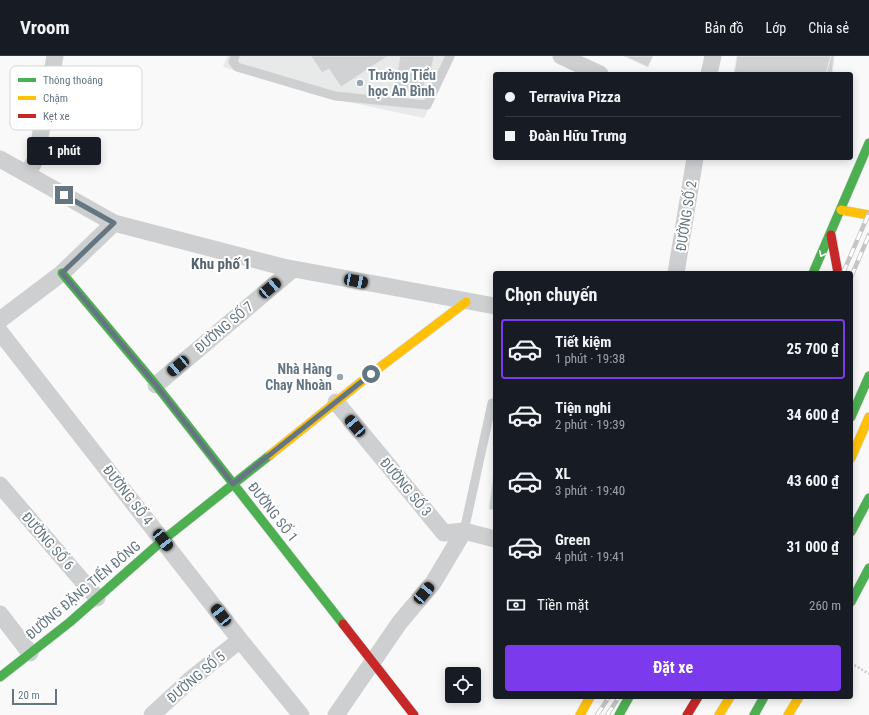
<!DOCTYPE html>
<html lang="vi">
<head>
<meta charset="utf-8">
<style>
	:root { --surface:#171b24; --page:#20242c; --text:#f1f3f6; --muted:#9ea1a6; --line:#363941; --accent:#7c3aed }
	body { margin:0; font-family:"Roboto Condensed",sans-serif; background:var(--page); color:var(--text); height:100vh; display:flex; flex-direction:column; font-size:15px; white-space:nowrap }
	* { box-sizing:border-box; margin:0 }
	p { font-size:13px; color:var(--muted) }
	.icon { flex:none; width:22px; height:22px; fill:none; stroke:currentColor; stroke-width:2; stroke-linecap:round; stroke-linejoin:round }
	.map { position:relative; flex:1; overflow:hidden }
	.details { position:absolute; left:493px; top:215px; width:360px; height:428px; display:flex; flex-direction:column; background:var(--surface); border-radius:4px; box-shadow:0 2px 10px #0003 }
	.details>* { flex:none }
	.top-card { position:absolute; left:493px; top:16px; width:360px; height:88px; border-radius:4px; box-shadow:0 2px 10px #0003; display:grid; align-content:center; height:88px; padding:0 12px; background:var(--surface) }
	.tools { position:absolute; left:445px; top:611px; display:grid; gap:8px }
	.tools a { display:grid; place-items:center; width:36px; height:36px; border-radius:4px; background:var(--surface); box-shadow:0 2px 10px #0003; font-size:20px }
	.scale { position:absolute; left:12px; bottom:10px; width:45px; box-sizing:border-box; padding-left:4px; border:2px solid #657683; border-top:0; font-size:11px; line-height:14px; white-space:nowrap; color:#657683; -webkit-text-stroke:3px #fff; paint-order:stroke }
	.end { position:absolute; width:18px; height:18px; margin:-9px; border:5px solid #657683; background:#fff; box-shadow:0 0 0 2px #fff }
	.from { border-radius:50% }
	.bubble { position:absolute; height:28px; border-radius:4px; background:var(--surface); box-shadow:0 2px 10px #0003; font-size:13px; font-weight:700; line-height:28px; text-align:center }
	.car { position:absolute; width:12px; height:24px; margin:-12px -6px; border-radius:5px; box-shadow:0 0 3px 1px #0007; background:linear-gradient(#222 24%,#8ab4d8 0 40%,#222 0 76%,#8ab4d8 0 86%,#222 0) }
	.top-card b { display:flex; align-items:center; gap:14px; height:38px; font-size:15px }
	.top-card b+b { border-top:1px solid var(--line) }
	.top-card i { width:10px; height:10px; background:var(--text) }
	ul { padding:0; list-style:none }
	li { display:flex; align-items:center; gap:12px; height:60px; margin:0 8px 6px; padding:0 4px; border:2px solid transparent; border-radius:4px }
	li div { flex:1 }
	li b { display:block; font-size:15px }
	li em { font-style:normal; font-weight:700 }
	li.active { border-color:var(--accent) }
	li>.icon { width:36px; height:36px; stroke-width:1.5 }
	h2 { padding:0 12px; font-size:18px; line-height:48px }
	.pay { display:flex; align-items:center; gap:10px; height:44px; padding:0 12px; font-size:15px }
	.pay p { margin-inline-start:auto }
	.primary-button { display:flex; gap:8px; margin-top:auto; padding:8px 12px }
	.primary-button a { flex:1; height:46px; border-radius:4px; background:var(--accent); color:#fff; font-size:16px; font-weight:700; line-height:46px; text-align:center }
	header { display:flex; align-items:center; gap:24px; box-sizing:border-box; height:56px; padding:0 20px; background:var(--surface); border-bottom:1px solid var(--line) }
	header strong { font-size:19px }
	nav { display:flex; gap:22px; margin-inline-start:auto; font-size:14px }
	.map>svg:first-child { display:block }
	.built { fill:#e8e9e9 }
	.building { fill:#d0d2d3; stroke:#e8e8e8 }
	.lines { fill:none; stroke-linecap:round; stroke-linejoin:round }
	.fast-casing { stroke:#d5d6d7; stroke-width:10 }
	.slow-casing { stroke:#d5d6d7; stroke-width:10 }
	.jam-casing { stroke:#d5d6d7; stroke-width:10 }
	.path { stroke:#cbcccd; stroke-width:2.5; stroke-dasharray:2 2; stroke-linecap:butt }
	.lane { stroke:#cecfd0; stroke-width:9 }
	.street { stroke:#cecfd0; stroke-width:17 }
	.fast { stroke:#4caf50; stroke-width:9 }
	.slow { stroke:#ffc107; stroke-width:9 }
	.jam { stroke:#c62828; stroke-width:9 }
	.rail-casing { stroke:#c3c5c6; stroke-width:4.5 }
	.rail { stroke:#fff; stroke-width:3; stroke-dasharray:9; stroke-linecap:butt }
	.oneway { stroke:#f6fbf6 }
	.route { stroke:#657683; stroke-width:5 }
	.poi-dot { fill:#99a4ac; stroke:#fff; stroke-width:1.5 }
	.labels { text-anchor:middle; stroke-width:4; stroke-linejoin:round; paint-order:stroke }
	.poi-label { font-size:14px; font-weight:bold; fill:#657683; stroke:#fff; text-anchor:start }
	.street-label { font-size:14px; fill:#657683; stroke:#fff }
	.neighbourhood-label { font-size:15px; font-weight:bold; fill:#57646e; stroke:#fff }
	.key { fill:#fff; stroke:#d1d6da; stroke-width:1 }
	.key-label { font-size:11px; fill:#657683 }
</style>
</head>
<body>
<header>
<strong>Vroom</strong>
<nav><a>Bản đồ</a><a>Lớp</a><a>Chia sẻ</a></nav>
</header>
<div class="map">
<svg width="869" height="659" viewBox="0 0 869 659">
	<rect width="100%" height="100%" fill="#f9f9f9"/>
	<path class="built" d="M 227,0 L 455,0 L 424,62 L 334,43 L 223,11 Z"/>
	<path class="building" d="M 311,0 L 388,0 L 341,31 L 329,13 L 322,17 Z
		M 400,0 L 434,0 L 429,25 L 425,25 L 422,39 L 394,33 Z
		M 624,0 L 653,0 L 648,11 Z
		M 737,0 L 831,0 L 826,18 L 734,18 Z
		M 831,0 L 834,0 L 832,18 L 826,18 Z
		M 495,408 L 495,454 L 489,453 Z"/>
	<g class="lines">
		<g class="fast-casing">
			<path id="fast" d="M 62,217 L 156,329 L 343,568
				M 813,217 L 869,87
				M 851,361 L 869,320
				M 851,476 L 869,442
				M 851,546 L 869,512
				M 0,621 L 70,566 L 163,484 L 270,399
				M 619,659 L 629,641
				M 754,659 L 764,641"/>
		</g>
		<g class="slow-casing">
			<path id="slow" d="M 841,154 L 869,159
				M 270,399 L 371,318 L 466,246
				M 851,402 L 869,361
				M 580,659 L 590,641
				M 719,659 L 730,641
				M 788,659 L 799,641"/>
		</g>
		<g class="jam-casing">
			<path id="jam" d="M 831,179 L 838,217
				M 343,568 L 414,659
				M 687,659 L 698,641"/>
		</g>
		<path class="path" d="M 851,607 L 869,618"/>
		<path class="lane" d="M 235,0 L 233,6 L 237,11 L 335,40 L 427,49 L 450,0
			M 464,475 L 492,347"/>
		<path class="street" d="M 561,0 L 600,18
			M 709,18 L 713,0
			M 0,103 L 114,167 L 283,211 L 495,250
			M 27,118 L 36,103 L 55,0
			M 676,217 L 695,102
			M 0,264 L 62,217 L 114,167
			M 0,276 L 240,584 L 301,659
			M 156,329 L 293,213
			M 336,346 L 444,477 L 464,475 L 495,483
			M 0,429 L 97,542
			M 0,558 L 30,597
			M 152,659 L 190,624 L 240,584
			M 336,659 L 400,566 L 433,527 L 464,475"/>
		<use href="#fast" class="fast"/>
		<use href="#slow" class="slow"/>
		<use href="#jam" class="jam"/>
		<g class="rail-casing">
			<path id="rail" d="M 843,217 L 869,157
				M 851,221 L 869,179
				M 597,659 L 609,641
				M 607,659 L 619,641"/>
		</g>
		<use href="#rail" class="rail"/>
	</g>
	<defs><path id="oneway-chevron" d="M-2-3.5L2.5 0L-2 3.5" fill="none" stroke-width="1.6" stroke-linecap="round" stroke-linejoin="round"/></defs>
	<use class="oneway" href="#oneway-chevron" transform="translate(822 198) rotate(115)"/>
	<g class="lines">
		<path class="route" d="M 64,139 L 114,167 L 62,217 L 156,329 L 233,428 L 371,318"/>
	</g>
	<g class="poi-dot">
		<circle cx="360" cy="27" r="4"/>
		<circle cx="340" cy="321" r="4"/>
	</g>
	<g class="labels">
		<g class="poi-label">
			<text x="368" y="24">Trường Tiểu<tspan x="368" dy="16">học An Bình</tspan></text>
			<text x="332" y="318" text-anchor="end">Nhà Hàng<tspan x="332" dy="16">Chay Nhoàn</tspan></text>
		</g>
		<g class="street-label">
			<text transform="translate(686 160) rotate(-81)" y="5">ĐƯỜNG SỐ 2</text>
			<text transform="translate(224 271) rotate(-40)" y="5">ĐƯỜNG SỐ 7</text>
			<text transform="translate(406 431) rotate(50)" y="5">ĐƯỜNG SỐ 3</text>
			<text transform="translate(128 439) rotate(52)" y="5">ĐƯỜNG SỐ 4</text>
			<text transform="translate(273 456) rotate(52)" y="5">ĐƯỜNG SỐ 1</text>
			<text transform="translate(48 485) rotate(49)" y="5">ĐƯỜNG SỐ 6</text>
			<text transform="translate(83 534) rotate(-40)" y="5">ĐƯỜNG ĐẶNG TIẾN ĐÔNG</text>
			<text transform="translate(196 621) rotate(-40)" y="5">ĐƯỜNG SỐ 5</text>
		</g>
		<g class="neighbourhood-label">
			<text x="221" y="213">Khu phố 1</text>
		</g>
	</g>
	<rect x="10" y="10" width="132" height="64" rx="6" class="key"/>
	<rect x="18" y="22" width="18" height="4" fill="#4caf50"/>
	<rect x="18" y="40" width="18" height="4" fill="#ffc107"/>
	<rect x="18" y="58" width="18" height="4" fill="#c62828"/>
	<g class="key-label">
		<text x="43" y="28">Thông thoáng</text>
		<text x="43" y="46">Chậm</text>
		<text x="43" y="64">Kẹt xe</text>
	</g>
</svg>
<div class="tools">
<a><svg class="icon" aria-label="locate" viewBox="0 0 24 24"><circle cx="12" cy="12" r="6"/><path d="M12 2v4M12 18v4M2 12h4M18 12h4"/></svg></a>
</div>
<div class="scale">20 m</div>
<i class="end from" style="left:371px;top:318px"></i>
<i class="end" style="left:64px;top:139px"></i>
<div class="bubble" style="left:27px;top:81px;width:74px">1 phút</div>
<i class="car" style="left:356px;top:225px;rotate:101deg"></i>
<i class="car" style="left:270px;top:232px;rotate:50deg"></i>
<i class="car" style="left:178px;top:310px;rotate:230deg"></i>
<i class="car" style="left:355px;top:370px;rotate:320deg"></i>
<i class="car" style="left:163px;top:484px;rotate:142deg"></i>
<i class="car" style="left:424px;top:537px;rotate:40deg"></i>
<i class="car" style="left:221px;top:559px;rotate:322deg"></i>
<div class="top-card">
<b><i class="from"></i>Terraviva Pizza</b>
<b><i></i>Đoàn Hữu Trưng</b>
</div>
<section class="details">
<h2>Chọn chuyến</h2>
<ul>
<li class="active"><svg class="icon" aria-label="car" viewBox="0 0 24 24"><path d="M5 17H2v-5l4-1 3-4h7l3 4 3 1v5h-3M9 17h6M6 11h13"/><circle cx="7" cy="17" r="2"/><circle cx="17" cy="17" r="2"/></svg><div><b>Tiết kiệm</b><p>1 phút · 19:38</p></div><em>25 700 ₫</em></li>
<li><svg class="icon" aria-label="car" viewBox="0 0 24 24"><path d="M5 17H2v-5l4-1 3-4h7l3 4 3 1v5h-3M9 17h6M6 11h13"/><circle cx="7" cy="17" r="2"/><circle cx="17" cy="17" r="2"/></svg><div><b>Tiện nghi</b><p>2 phút · 19:39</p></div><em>34 600 ₫</em></li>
<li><svg class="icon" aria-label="car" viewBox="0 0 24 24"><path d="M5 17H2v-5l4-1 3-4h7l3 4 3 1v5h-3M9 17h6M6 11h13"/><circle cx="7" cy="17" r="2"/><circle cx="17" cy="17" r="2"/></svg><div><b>XL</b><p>3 phút · 19:40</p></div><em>43 600 ₫</em></li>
<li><svg class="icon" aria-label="car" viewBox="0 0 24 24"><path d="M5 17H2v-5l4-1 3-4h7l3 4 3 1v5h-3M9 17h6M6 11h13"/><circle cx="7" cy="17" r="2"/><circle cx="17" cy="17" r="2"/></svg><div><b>Green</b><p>4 phút · 19:41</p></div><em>31 000 ₫</em></li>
</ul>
<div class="pay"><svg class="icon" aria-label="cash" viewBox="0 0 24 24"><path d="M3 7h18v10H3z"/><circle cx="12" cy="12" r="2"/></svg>Tiền mặt<p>260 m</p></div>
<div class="primary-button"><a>Đặt xe</a></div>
</section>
</div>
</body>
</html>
